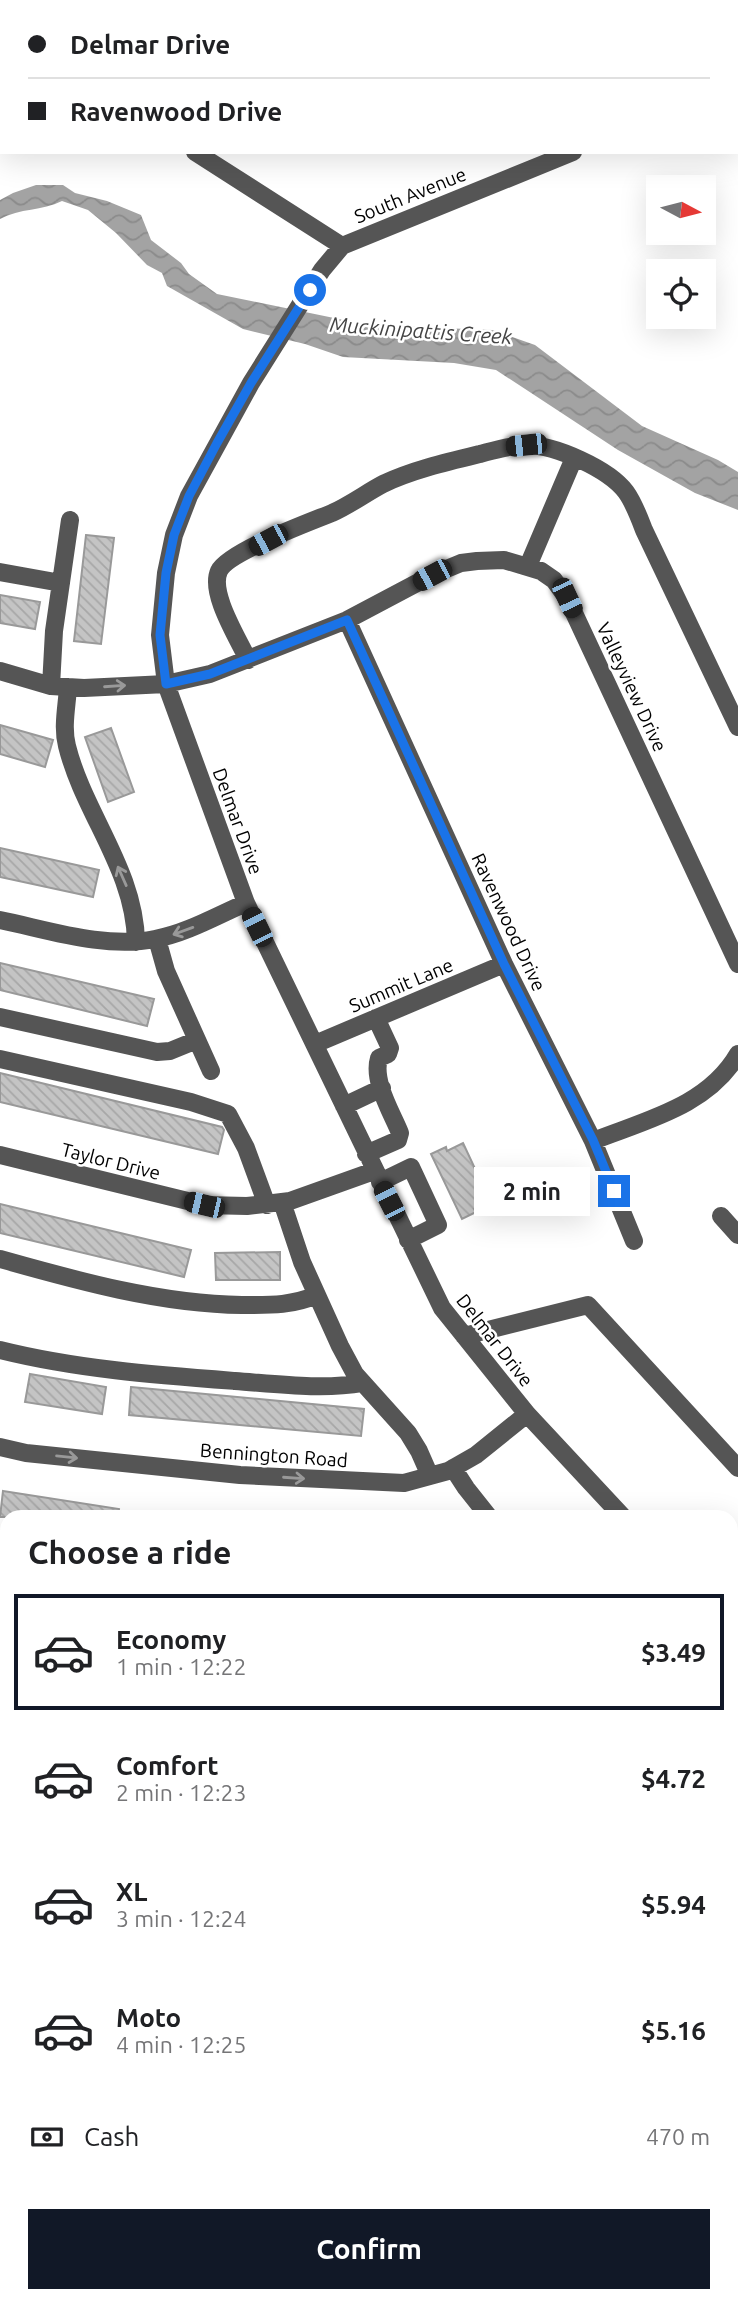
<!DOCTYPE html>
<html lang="en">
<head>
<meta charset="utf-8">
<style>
	:root { --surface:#fff; --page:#f6f6f6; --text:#202124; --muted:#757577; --line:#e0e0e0; --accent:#111827 }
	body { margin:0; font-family:Ubuntu,sans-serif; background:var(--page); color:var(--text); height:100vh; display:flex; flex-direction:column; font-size:26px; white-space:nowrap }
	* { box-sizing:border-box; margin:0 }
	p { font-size:23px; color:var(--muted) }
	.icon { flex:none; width:38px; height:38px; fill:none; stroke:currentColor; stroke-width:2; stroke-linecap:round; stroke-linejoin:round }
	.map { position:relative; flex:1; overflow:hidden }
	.drawer { position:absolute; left:0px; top:1510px; width:738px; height:793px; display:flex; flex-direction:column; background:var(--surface); border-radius:21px 21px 0 0; box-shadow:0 7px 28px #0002 }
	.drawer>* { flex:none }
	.banner { position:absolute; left:0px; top:0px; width:738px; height:154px; box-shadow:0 7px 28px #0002; display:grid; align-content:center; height:154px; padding:0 28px; background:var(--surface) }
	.needle { width:46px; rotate:97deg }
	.fabs { position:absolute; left:646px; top:175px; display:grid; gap:14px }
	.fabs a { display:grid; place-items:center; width:70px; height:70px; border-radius:0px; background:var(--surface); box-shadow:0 7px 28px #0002; font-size:35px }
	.end { position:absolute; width:32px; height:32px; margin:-16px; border:9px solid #1a73e8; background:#fff; box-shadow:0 0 0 4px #fff }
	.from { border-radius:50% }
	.bubble { position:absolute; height:49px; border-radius:0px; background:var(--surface); box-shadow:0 7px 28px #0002; font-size:23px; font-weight:700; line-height:49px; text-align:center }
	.car { position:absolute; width:21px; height:42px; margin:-21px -10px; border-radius:9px; box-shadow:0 0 5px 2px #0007; background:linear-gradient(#222 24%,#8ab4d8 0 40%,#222 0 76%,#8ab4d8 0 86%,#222 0) }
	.banner b { display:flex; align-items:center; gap:24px; height:66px; font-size:26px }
	.banner b+b { border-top:2px solid var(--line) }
	.banner i { width:18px; height:18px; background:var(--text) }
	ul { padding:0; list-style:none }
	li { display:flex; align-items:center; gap:21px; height:116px; margin:0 14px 10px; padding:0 14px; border:4px solid transparent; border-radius:0px }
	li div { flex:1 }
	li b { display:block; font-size:26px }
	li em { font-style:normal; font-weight:700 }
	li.selected { border-color:var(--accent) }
	li>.icon { width:63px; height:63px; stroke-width:1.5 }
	h2 { padding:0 28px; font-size:32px; line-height:84px }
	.pay { display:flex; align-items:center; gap:18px; height:77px; padding:0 28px; font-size:26px }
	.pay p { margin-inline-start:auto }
	.action { display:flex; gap:14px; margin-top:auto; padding:14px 28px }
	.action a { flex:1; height:80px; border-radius:0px; background:var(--accent); color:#fff; font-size:28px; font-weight:700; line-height:80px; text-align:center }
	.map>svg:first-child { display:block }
	.water { fill:url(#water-waves) }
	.building { fill:url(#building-back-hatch); stroke:#999; stroke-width:2 }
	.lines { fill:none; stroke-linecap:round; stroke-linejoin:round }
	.minor { stroke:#555; stroke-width:18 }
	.oneway { stroke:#999 }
	.route { stroke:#1a73e8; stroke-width:9 }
	.labels { text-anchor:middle; stroke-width:5; stroke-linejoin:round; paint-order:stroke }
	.street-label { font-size:19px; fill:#000; stroke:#fff }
	.water-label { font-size:21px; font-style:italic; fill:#444; stroke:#fff }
</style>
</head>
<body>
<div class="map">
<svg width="738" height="2302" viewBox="0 0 738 2302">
	<defs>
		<pattern id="water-waves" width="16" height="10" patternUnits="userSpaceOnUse" patternTransform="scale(1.75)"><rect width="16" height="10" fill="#a3a3a3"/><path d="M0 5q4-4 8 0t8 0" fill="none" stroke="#8b8b8b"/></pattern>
		<pattern id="building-back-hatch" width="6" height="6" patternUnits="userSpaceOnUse" patternTransform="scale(1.75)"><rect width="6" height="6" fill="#c4c4c4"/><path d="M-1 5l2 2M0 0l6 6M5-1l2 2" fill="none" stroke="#a7a7a7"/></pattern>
	</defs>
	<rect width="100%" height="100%" fill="#fff"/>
	<path class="water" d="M 36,185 L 63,185 L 75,193 L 107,201 L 141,215 L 151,240 L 181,263 L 189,274 L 217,294 L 368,325 L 492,330 L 535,345 L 642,426 L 718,460 L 738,472 L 738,510 L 695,493 L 618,450 L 496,370 L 454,363 L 343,357 L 305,344 L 243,329 L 167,286 L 162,273 L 147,265 L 116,233 L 88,210 L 62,201 C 42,211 20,208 0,219 L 0,200 L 13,193 Z"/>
	<path class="building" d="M 86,535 L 114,538 L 101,644 L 74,641 Z
		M 0,595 L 40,602 L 35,629 L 0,623 Z
		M 0,725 L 53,740 L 45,767 L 0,754 Z
		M 111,728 L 134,792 L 108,802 L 85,737 Z
		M 0,848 L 99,870 L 93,897 L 0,877 Z
		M 0,963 L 154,999 L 147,1026 L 0,990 Z
		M 0,1073 L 222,1127 L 224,1130 L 218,1154 L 0,1102 Z
		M 463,1143 L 491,1203 L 474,1209 L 476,1212 L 462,1219 L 431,1154 L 446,1147 L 447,1151 Z
		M 0,1204 L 191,1250 L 184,1277 L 0,1233 Z
		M 280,1252 L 280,1280 L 216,1280 L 215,1253 Z
		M 30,1374 L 106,1387 L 102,1414 L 25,1402 Z
		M 131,1387 L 364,1409 L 361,1436 L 129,1415 Z
		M 3,1491 L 119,1509 L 118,1517 L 0,1517 Z"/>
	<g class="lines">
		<path class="minor" d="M 8,2 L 10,0
			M 0,17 L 2,19
			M 737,86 L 738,85
			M 195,152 L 342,246
			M 573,152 L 342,246 L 322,270 L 251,383 L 189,496 L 174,535 L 166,573 L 160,635 L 166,684 L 246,903 L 442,1308 L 527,1414 L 623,1517
			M 528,566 L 574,458
			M 0,572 L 61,583
			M 347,620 L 504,964 L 593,1141 L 634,1241
			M 248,660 C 238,638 209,593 219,571 C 228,552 310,522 332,513 C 350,505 366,493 383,484 C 413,470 447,462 480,454 C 495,450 511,445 527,445 C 555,445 609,469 626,492 C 634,503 639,517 644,530 L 738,727
			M 0,671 L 51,686 L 84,688 L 166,684 L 210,674 L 347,620 L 432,575 L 461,563 L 477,561 L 504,560 L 541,571 L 554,580 L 567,598 L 738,964
			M 51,686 L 54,631 L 70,520
			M 68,687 C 67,706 62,727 67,746 C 84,814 135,870 136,942
			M 0,920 C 49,930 105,949 155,939 C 187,933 216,916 246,903
			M 157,939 L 166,971 L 211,1071
			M 0,1017 L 157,1052 L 170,1051 L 197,1040
			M 315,1044 L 504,964
			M 0,1059 L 191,1102 L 228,1114 L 246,1148 L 267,1205
			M 344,1106 L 382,1088
			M 593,1141 C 646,1120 708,1106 738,1054
			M 366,1154 L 398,1140 L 400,1133 C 392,1113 372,1081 379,1058 L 388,1054 L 390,1048 L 376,1018
			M 0,1155 L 204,1205 L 247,1206 L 290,1201 L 374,1171
			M 380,1182 L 411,1167 L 438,1225 L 408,1240
			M 282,1202 L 302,1262 L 340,1346 L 355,1374 L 408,1433 L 419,1451 L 430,1476
			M 721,1216 L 738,1235
			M 0,1259 C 78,1281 161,1304 242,1305 C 268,1305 292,1306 316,1295
			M 464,1336 L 588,1305 L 738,1468
			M 0,1350 C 76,1369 156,1375 235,1381 C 277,1384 322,1390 363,1383
			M 0,1447 L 26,1453 L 240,1475 L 404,1483 L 448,1471 L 476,1455 L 527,1414
			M 453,1468 L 466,1488 L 489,1517
			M 0,1543 L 7,1544
			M 0,1588 L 7,1589
			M 732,1633 L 738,1640
			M 0,1681 L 7,1682
			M 0,1775 L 7,1776
			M 732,1775 L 738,1782
			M 0,1886 L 7,1885
			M 732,1947 L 738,1944
			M 0,1982 L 7,1980
			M 0,2074 L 7,2071
			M 0,2233 L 7,2251
			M 0,2280 L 7,2277
			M 64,2296 L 67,2302
			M 31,2302 L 39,2296"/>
	</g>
	<defs><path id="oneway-shaft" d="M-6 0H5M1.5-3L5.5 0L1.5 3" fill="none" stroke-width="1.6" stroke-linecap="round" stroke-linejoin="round" transform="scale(1.75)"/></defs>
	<g class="oneway">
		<use href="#oneway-shaft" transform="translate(115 686) rotate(-4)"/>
		<use href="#oneway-shaft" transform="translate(122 876) rotate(-114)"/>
		<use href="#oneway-shaft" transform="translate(183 931) rotate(160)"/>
		<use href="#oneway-shaft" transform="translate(67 1457) rotate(6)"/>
		<use href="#oneway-shaft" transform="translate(294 1478) rotate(4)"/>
	</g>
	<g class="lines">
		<path class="route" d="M 310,290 L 251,383 L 217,443 L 189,496 L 174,535 L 166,573 L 160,635 L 166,684 L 210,674 L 347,620 L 504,964 L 593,1140 L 614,1191"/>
	</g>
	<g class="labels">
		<g class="street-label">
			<text transform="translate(410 195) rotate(-22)" y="7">South Avenue</text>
			<text transform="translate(632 687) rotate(65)" y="7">Valleyview Drive</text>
			<text transform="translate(238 821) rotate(70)" y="7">Delmar Drive</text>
			<text transform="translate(509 922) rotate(65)" y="7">Ravenwood Drive</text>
			<text transform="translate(401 985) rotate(-23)" y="7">Summit Lane</text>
			<text transform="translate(111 1161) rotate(14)" y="7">Taylor Drive</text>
			<text transform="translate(495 1340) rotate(52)" y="7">Delmar Drive</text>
			<text transform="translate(274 1455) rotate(4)" y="7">Bennington Road</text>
		</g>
		<g class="water-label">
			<text transform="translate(421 331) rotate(4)" y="7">Muckinipattis Creek</text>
		</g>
	</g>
</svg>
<div class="fabs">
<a><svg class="needle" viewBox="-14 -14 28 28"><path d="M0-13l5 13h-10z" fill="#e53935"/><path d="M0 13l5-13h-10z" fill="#757577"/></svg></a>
<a><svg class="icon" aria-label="locate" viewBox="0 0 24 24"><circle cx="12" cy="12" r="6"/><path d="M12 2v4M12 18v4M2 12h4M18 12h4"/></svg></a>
</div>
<i class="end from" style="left:310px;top:290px"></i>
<i class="end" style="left:614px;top:1191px"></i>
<div class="bubble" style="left:474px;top:1167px;width:116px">2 min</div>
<i class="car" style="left:526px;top:445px;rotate:264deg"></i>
<i class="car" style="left:268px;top:540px;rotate:242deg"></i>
<i class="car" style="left:432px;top:575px;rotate:242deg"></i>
<i class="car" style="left:567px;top:598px;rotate:155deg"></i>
<i class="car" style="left:257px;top:927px;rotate:334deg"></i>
<i class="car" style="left:389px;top:1201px;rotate:333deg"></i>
<i class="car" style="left:204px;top:1205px;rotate:283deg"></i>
<div class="banner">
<b><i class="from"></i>Delmar Drive</b>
<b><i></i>Ravenwood Drive</b>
</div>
<section class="drawer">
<h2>Choose a ride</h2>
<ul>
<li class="selected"><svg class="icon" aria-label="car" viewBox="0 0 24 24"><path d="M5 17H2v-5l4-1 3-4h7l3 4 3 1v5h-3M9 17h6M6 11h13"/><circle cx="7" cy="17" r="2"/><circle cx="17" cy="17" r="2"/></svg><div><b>Economy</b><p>1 min · 12:22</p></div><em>$3.49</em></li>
<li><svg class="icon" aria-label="car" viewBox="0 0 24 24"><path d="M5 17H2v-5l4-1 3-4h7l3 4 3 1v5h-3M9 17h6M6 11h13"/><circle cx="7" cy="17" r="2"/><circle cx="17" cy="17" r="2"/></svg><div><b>Comfort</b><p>2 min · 12:23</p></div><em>$4.72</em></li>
<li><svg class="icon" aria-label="car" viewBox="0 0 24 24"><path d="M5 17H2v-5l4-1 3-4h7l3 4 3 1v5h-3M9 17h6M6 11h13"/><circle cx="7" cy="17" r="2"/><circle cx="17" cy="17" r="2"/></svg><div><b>XL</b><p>3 min · 12:24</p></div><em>$5.94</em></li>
<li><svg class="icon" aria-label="car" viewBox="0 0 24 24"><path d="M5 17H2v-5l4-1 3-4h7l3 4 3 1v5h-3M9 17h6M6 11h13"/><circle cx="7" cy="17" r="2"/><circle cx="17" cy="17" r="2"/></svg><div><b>Moto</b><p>4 min · 12:25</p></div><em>$5.16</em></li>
</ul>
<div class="pay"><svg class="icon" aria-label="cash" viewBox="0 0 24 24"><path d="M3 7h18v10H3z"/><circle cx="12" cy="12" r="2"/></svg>Cash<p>470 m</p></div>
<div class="action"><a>Confirm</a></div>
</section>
</div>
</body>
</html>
